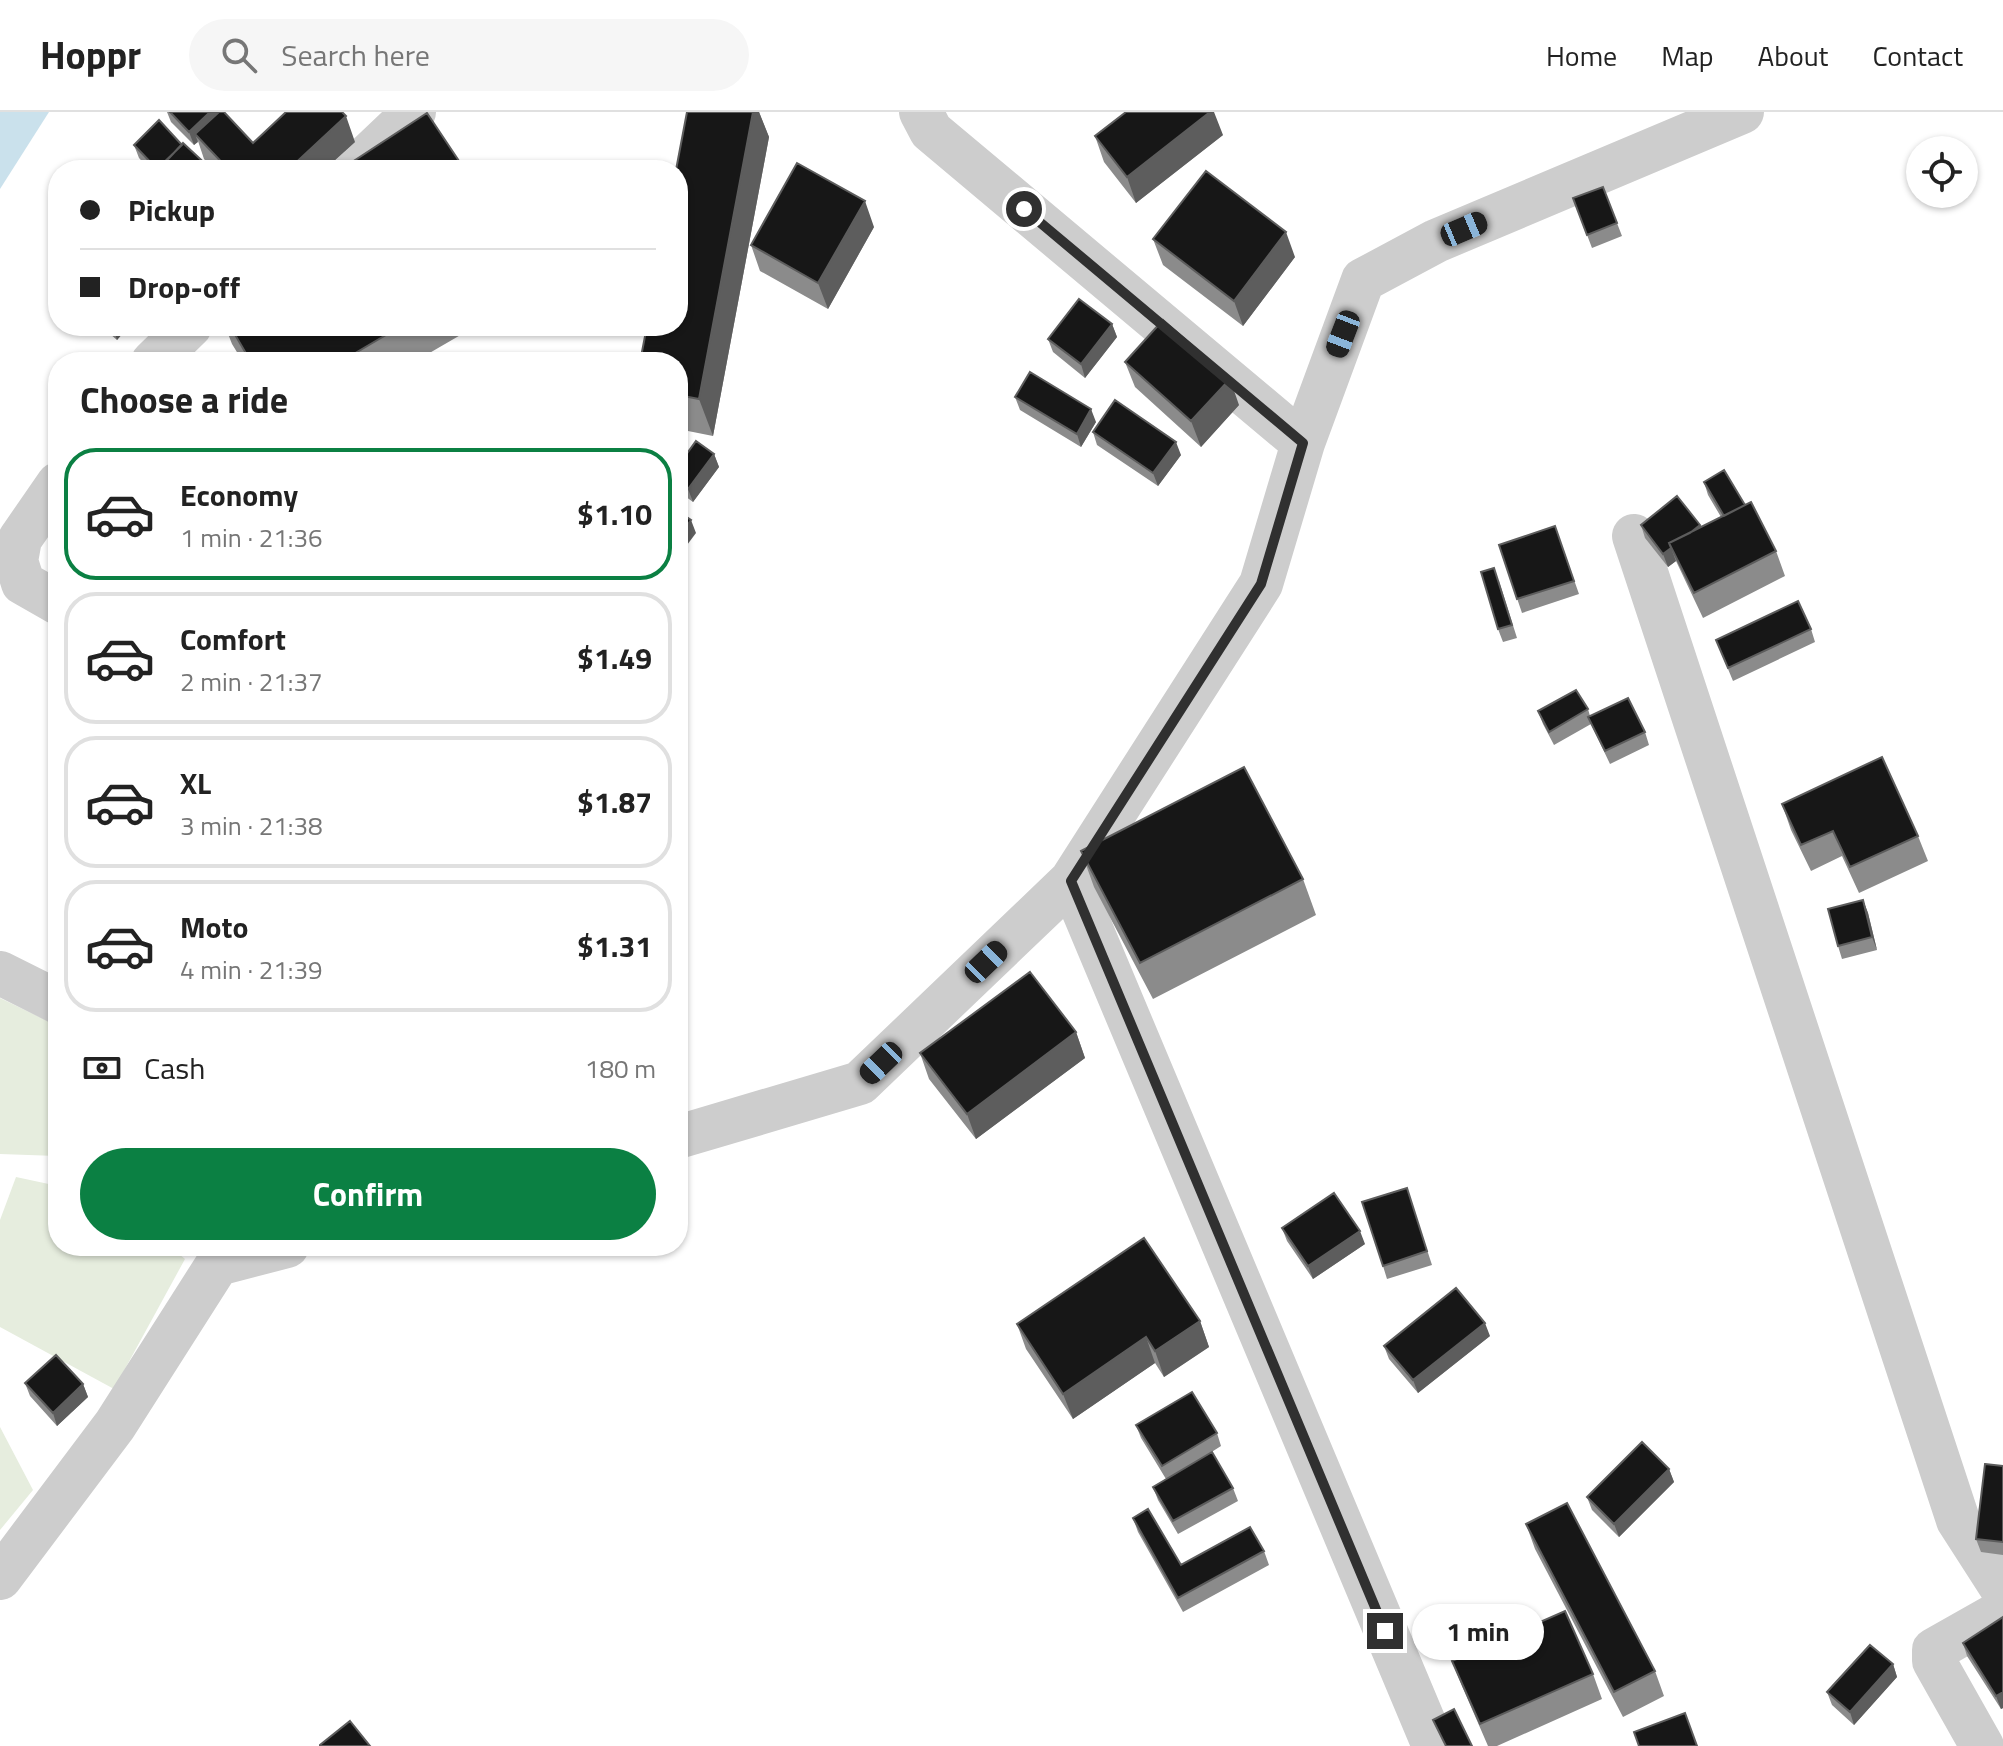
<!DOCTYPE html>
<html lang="en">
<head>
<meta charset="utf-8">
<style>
	:root { --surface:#fff; --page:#f6f6f6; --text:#222; --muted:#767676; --line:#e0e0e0; --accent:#0b8043 }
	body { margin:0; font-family:"Titillium Web",sans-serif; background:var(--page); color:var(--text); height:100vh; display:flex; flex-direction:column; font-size:30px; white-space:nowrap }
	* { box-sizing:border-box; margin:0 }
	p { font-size:26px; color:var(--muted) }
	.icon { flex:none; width:44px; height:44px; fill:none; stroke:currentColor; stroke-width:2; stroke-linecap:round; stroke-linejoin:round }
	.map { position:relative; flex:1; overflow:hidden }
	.side { position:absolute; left:48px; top:240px; width:640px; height:904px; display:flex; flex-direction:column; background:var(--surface); border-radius:32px; box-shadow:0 2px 6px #0004 }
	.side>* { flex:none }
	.top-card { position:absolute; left:48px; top:48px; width:640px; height:176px; border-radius:32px; box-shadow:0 2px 6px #0004; display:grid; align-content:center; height:176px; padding:0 32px; background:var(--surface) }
	.controls { position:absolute; left:1906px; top:24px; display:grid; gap:16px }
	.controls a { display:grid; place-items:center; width:72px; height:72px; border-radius:50%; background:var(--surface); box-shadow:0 2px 6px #0004; font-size:40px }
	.end { position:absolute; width:36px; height:36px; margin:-18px; border:10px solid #303030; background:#fff; box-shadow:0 0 0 4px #fff }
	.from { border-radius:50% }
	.bubble { position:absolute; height:56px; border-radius:28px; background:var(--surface); box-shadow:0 2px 6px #0004; font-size:26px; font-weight:700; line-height:56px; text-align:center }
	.car { position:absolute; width:24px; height:48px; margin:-24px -12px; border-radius:10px; box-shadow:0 0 6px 2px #0007; background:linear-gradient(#222 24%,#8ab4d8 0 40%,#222 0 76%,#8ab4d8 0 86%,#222 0) }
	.top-card b { display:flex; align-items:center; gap:28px; height:76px; font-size:30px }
	.top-card b+b { border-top:2px solid var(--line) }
	.top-card i { width:20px; height:20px; background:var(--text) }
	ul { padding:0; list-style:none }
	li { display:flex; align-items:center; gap:24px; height:132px; margin:0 16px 12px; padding:0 16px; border:4px solid var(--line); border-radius:32px }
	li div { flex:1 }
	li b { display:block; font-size:30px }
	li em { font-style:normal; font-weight:700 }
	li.selected { border-color:var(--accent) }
	li>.icon { width:72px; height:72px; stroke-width:1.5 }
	h2 { padding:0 32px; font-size:36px; line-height:96px }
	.pay { display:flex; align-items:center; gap:20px; height:88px; padding:0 32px; font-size:30px }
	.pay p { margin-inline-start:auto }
	.action { display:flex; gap:16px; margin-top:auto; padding:16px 32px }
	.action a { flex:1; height:92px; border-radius:48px; background:var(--accent); color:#fff; font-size:32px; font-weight:700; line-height:92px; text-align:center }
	header { display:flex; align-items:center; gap:48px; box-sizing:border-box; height:112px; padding:0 40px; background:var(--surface); border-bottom:2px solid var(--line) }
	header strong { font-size:38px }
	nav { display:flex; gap:44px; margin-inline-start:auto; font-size:28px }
	.search { width:560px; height:72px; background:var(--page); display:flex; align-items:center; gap:20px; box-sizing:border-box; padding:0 28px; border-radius:44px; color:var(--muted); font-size:30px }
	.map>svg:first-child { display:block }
	.green { fill:#e6edde }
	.water { fill:#cae1ec }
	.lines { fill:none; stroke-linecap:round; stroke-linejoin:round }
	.minor { stroke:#cdcdcd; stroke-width:44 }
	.wall { fill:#8b8b8b }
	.shaded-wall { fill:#5d5d5d }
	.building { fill:#171717; stroke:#5d5d5d; stroke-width:2 }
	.route { stroke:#303030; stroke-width:10 }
</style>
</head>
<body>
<header>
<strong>Hoppr</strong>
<div class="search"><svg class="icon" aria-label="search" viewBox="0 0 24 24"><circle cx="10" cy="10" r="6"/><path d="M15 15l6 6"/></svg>Search here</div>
<nav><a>Home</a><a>Map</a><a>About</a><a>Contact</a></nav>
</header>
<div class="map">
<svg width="2003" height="1634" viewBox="0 0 2003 1634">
	<rect width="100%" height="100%" fill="#fff"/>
	<path class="green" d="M 0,886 L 58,914 L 57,1044 L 0,1042 Z
		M 16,1065 L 58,1074 L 58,1134 L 169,1134 L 185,1147 L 114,1277 L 0,1215 L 0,1108 Z
		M 0,1315 L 33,1378 L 0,1418 Z"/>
	<path class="water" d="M 0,0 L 49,0 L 0,77 Z"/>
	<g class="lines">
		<path class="minor" d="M 921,0 L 931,19 L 1303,331
			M 353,58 L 414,0
			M 153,250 L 190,214
			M 58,372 L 20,427 L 16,449 L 23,471 L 58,491
			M 1634,424 L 1958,1408 L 2003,1478
			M 1071,769 L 1434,1634
			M 0,861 L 58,890
			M 678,1025 L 860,971 L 1071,769 L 1261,472 L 1303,331 L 1363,168 L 1436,129 L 1742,0
			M 218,1152 L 287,1134
			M 0,1466 L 115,1313 L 229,1134
			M 1982,1634 L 1934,1549 L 1934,1538 L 2003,1499"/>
	</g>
	<path class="wall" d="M 167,0 L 224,0 L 253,31 L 355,30 L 324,58 L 214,58 L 204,47 L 198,29 L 194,33 L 171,10 Z
		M 687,0 L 759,0 L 769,25 L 713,324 L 678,317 L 678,250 Z
		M 1223,23 L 1136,91 L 1104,50 L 1095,24 Z
		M 134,33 L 182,33 L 212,58 L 150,58 L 139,46 Z
		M 1603,75 L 1622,124 L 1592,136 L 1573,86 Z
		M 874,115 L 828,197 L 760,159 L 751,133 Z
		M 1153,127 L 1295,145 L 1243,214 L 1163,153 Z
		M 1112,212 L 1117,225 L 1085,266 L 1053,240 L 1048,227 Z
		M 101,214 L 129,214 L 117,228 Z
		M 225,214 L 476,214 L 414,250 L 243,250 L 232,232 Z
		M 1125,250 L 1239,293 L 1201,335 L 1135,275 Z
		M 1015,285 L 1096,310 L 1081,335 L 1020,298 Z
		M 1093,320 L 1181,343 L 1158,374 L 1097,333 Z
		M 678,327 L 686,343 L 714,342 L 719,355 L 693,390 L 678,379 Z
		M 1704,370 L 1745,393 L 1776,439 L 1785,464 L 1703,506 L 1676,449 L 1668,455 L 1645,426 L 1641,413 L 1700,413 L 1701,415 L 1721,405 L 1708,383 Z
		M 1555,414 L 1579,482 L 1522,501 L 1499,433 Z
		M 1499,469 L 1517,526 L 1503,530 L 1498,517 Z
		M 1811,517 L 1815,530 L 1733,569 L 1716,528 Z
		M 1588,597 L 1590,604 L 1645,620 L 1649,633 L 1610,652 L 1591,612 L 1554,633 L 1543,612 L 1538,599 Z
		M 1782,692 L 1918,724 L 1928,749 L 1859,781 L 1842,744 L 1811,759 L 1791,718 Z
		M 1081,739 L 1303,767 L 1316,803 L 1153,887 L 1094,775 Z
		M 1863,788 L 1868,801 L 1877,838 L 1842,847 L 1838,834 Z
		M 1076,920 L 1085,946 L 976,1027 L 929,967 L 920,941 Z
		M 1411,1089 L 1432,1153 L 1387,1167 L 1383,1154 Z
		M 1282,1116 L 1365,1132 L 1313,1167 L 1287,1129 Z
		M 1200,1209 L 1209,1235 L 1164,1265 L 1155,1251 L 1073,1307 L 1026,1237 L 1017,1212 Z
		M 1490,1224 L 1418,1281 L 1389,1247 L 1384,1234 Z
		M 25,1271 L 83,1272 L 88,1285 L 57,1314 L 30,1284 Z
		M 1136,1313 L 1217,1321 L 1221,1334 L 1188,1355 L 1233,1376 L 1238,1389 L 1178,1422 L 1158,1388 L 1153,1375 L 1166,1367 L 1141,1326 Z
		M 2003,1354 L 2003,1443 L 1981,1440 L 1976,1427 Z
		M 1669,1357 L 1674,1370 L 1619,1425 L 1592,1398 L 1587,1385 Z
		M 1133,1406 L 1181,1453 L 1264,1439 L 1269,1453 L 1183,1500 L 1138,1420 Z
		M 1526,1412 L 1655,1559 L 1664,1584 L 1623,1605 L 1535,1437 Z
		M 2003,1505 L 2003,1596 L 2001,1597 L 1967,1544 L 1963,1531 Z
		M 1452,1549 L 1593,1562 L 1602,1587 L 1497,1634 L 1488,1634 L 1462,1574 Z
		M 1893,1552 L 1897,1565 L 1854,1613 L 1832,1593 L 1827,1580 Z"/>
	<path class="shaded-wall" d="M 210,0 L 223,0 L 195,22 L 198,30 L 194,33 L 189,20 Z
		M 753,0 L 759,0 L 769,25 L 713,324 L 699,287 Z
		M 1210,0 L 1214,0 L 1223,23 L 1136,91 L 1127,65 Z
		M 346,4 L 355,30 L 324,58 L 288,58 Z
		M 865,89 L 874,115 L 828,197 L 818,171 Z
		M 1286,120 L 1295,145 L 1243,214 L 1234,189 Z
		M 1112,212 L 1117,225 L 1085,266 L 1081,252 Z
		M 113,214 L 129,214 L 117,228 Z
		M 1230,267 L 1239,293 L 1201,335 L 1191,309 Z
		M 1091,297 L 1096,310 L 1081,335 L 1077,322 Z
		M 682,329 L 686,343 L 678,356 L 678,335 Z
		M 1176,330 L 1181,343 L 1158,374 L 1153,361 Z
		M 714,342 L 719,355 L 693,390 L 688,377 Z
		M 691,408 L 696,421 L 678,445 L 678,426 Z
		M 1671,436 L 1676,449 L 1668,455 L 1663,442 Z
		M 1863,788 L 1868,801 L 1877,838 L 1872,825 Z
		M 1076,920 L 1085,946 L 976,1027 L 967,1002 Z
		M 1360,1119 L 1365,1132 L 1313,1167 L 1308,1154 Z
		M 1200,1209 L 1209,1235 L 1164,1265 L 1155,1239 Z
		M 1485,1211 L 1490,1224 L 1418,1281 L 1413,1268 Z
		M 1146,1225 L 1155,1251 L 1073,1307 L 1063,1282 Z
		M 83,1272 L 88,1285 L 57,1314 L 53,1301 Z
		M 1669,1357 L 1674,1370 L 1619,1425 L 1614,1412 Z
		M 1893,1552 L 1897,1565 L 1854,1613 L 1850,1600 Z
		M 2003,1580 L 2003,1596 L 2001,1597 L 1996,1584 Z"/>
	<path class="building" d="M 170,0 L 210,0 L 189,20 Z
		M 219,0 L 224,0 L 253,31 L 286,0 L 342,0 L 346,4 L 288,58 L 229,58 L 195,22 Z
		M 687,0 L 753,0 L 699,287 L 678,283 L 678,250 L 640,250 L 647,214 L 678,214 L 678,58 L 676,58 Z
		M 1126,0 L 1210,0 L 1127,65 L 1095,24 Z
		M 427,1 L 465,58 L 340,58 Z
		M 159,8 L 182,33 L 157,57 L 134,33 Z
		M 183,31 L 212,58 L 158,58 Z
		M 797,51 L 865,89 L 818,171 L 751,133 Z
		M 1206,59 L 1286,120 L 1234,189 L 1153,127 Z
		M 1603,75 L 1617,111 L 1587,123 L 1573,86 Z
		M 1079,187 L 1112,212 L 1081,252 L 1048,227 Z
		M 1163,208 L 1230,267 L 1191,309 L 1125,250 Z
		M 230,214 L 401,214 L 340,250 L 251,250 Z
		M 1030,260 L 1091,297 L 1077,322 L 1015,285 Z
		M 1115,288 L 1176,330 L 1153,361 L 1093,320 Z
		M 696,329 L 714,342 L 688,377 L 678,369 L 678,354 Z
		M 1724,358 L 1745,393 L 1724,404 L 1704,370 Z
		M 1677,384 L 1700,413 L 1690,421 L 1669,431 L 1671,436 L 1663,442 L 1641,413 Z
		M 1751,390 L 1776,439 L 1694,481 L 1669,431 Z
		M 678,399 L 691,408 L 678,426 Z
		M 1555,414 L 1574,469 L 1517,487 L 1499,433 Z
		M 1494,456 L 1512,513 L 1498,517 L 1481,460 Z
		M 1798,489 L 1811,517 L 1728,556 L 1716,528 Z
		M 1576,578 L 1588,597 L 1549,620 L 1538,599 Z
		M 1628,586 L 1645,620 L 1605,639 L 1588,605 Z
		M 1882,645 L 1918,724 L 1850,755 L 1833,719 L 1801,733 L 1782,692 Z
		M 1244,655 L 1303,767 L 1140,851 L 1081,739 Z
		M 1863,788 L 1872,825 L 1838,834 L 1828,797 Z
		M 1030,860 L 1076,920 L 967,1002 L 920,941 Z
		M 1407,1076 L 1427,1139 L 1383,1154 L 1362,1090 Z
		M 1334,1081 L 1360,1119 L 1308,1154 L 1282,1116 Z
		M 1144,1126 L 1200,1209 L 1155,1239 L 1146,1225 L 1063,1282 L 1017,1212 Z
		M 1456,1176 L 1485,1211 L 1413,1268 L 1384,1234 Z
		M 56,1243 L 83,1272 L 53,1301 L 25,1271 Z
		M 1192,1280 L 1217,1321 L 1162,1354 L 1136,1313 Z
		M 1642,1330 L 1669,1357 L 1614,1412 L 1587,1385 Z
		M 1212,1340 L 1233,1376 L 1173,1409 L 1153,1375 Z
		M 1985,1352 L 2003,1354 L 2003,1430 L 1976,1427 Z
		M 1567,1391 L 1655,1559 L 1614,1580 L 1526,1412 Z
		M 1148,1397 L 1181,1453 L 1250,1415 L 1264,1439 L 1178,1486 L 1133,1406 Z
		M 1565,1499 L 1593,1562 L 1480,1612 L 1452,1549 Z
		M 2003,1505 L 2003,1580 L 1996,1584 L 1963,1531 Z
		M 1870,1533 L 1893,1552 L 1850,1600 L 1827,1580 Z
		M 1454,1597 L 1472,1634 L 1446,1634 L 1433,1608 Z
		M 1685,1601 L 1697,1634 L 1639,1634 L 1634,1620 Z
		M 350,1609 L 370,1634 L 320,1634 L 320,1633 Z"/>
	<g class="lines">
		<path class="route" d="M 1024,97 L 1303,331 L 1261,472 L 1071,769 L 1385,1519"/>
	</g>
</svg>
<div class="controls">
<a><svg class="icon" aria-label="locate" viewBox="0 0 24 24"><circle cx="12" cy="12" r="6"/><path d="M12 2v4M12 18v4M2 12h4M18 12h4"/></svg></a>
</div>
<i class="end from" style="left:1024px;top:97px"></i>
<i class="end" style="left:1385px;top:1519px"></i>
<div class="bubble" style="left:1412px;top:1492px;width:132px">1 min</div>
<i class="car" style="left:1464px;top:117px;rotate:67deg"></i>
<i class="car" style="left:1343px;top:222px;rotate:201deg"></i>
<i class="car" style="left:986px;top:850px;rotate:46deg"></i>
<i class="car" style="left:881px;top:951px;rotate:226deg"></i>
<div class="top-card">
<b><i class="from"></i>Pickup</b>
<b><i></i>Drop-off</b>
</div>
<section class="side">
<h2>Choose a ride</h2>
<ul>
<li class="selected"><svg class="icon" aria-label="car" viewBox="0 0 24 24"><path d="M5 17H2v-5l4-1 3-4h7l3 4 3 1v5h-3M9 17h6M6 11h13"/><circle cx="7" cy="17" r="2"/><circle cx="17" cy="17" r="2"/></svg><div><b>Economy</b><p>1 min · 21:36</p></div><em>$1.10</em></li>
<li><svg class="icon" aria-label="car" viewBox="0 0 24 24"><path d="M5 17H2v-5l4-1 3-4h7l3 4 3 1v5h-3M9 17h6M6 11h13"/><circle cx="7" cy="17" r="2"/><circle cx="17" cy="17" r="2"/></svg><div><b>Comfort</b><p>2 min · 21:37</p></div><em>$1.49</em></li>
<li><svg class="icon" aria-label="car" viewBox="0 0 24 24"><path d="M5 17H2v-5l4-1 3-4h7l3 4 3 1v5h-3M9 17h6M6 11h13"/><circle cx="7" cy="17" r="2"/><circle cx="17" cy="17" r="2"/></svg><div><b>XL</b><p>3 min · 21:38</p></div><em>$1.87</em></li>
<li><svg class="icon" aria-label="car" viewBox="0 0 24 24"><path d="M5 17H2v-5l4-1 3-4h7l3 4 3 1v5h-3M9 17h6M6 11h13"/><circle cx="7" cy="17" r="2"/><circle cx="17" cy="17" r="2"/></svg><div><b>Moto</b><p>4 min · 21:39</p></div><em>$1.31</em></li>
</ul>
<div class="pay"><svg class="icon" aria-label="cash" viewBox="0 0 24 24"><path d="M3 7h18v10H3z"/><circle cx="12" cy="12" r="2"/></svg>Cash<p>180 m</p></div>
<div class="action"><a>Confirm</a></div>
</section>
</div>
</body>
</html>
